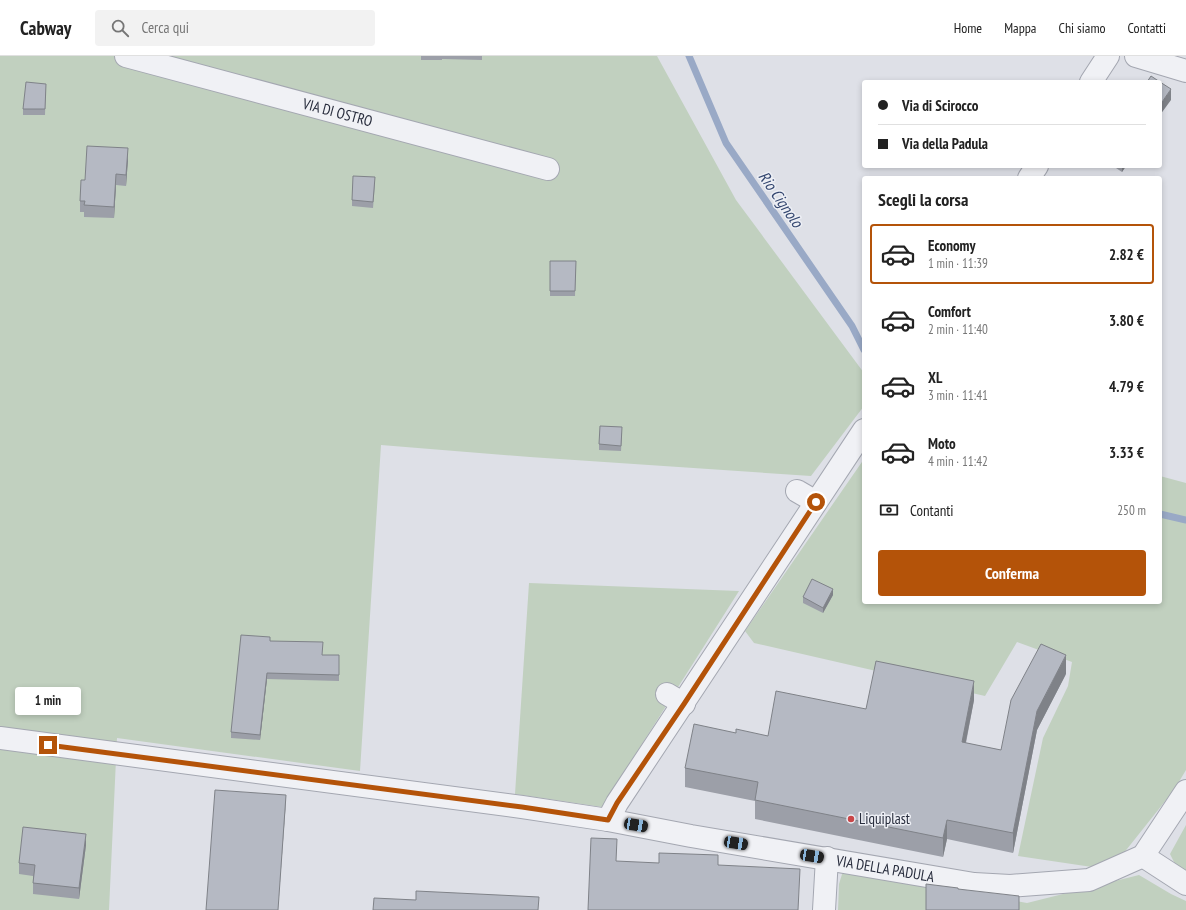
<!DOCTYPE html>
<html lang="it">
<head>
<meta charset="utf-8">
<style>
	:root { --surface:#fff; --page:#f2f2f2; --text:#222; --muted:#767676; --line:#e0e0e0; --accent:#b45309 }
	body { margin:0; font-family:"PT Sans Narrow",sans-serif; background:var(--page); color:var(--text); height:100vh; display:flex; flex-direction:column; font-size:15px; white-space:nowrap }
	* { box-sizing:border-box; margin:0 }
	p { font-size:13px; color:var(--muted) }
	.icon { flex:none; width:22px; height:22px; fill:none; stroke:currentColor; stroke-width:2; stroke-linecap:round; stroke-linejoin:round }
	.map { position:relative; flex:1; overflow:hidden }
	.sheet { position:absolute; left:862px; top:120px; width:300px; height:428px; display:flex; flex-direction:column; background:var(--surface); border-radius:4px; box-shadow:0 2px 6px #0003 }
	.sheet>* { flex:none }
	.banner { position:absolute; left:862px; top:24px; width:300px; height:88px; border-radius:4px; box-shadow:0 2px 6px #0003; display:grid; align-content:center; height:88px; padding:0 16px; background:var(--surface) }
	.end { position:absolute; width:18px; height:18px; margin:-9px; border:5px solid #b45309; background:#fff; box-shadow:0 0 0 2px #fff }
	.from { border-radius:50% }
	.bubble { position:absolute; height:28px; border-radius:4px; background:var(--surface); box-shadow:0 2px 6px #0003; font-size:13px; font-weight:700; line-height:28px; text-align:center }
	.car { position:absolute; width:12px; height:24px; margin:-12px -6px; border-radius:5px; box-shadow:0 0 3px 1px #0007; background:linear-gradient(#222 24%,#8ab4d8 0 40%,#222 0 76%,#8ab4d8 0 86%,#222 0) }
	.banner b { display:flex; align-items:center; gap:14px; height:38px; font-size:15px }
	.banner b+b { border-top:1px solid var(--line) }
	.banner i { width:10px; height:10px; background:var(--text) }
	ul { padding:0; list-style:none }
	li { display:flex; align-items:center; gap:12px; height:60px; margin:0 8px 6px; padding:0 8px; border:2px solid transparent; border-radius:4px }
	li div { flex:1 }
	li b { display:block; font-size:15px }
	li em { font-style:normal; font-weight:700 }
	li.active { border-color:var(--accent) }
	li>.icon { width:36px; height:36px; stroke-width:1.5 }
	h2 { padding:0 16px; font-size:18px; line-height:48px }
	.pay { display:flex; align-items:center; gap:10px; height:44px; padding:0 16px; font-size:15px }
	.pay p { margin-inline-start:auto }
	.action { display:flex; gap:8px; margin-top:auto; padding:8px 16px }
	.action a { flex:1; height:46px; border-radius:4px; background:var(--accent); color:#fff; font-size:16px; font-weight:700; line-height:46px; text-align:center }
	header { display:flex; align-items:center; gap:24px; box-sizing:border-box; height:56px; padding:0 20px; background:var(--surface); border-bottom:1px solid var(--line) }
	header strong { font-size:19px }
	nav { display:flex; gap:22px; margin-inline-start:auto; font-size:14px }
	.search { width:280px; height:36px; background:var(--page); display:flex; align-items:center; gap:10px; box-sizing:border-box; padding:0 14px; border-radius:4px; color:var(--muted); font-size:15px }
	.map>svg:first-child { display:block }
	.green { fill:#c1d0bf }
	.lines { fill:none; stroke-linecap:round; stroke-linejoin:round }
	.stream { stroke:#99a9c6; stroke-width:7 }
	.minor-casing { stroke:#a4a7b1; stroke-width:24 }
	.minor { stroke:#f0f1f5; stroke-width:22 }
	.wall { fill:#9c9fa8 }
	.shaded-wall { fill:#7f8288 }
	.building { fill:#b5b9c3; stroke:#7f8288 }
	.route { stroke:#b45309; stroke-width:5 }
	.poi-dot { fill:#c94648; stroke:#edeff5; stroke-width:1.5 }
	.labels { text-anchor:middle; stroke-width:3; stroke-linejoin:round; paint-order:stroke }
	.street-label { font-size:15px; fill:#282d3d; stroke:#edeff5 }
	.poi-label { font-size:15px; fill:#282d3d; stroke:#edeff5; text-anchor:start }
	.water-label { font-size:16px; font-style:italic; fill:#33466f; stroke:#edeff5 }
</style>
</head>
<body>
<header>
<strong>Cabway</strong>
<div class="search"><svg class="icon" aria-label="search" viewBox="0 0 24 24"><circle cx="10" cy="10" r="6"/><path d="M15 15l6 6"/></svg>Cerca qui</div>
<nav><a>Home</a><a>Mappa</a><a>Chi siamo</a><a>Contatti</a></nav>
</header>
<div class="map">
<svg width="1186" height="854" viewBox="0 0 1186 854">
	<rect width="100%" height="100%" fill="#dee0e7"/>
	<path class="green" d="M 0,0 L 657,0 L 736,144 L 864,317 L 864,350 L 811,420 L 530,401 L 381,389 L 360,715 L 117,682 L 109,854 L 0,854 Z
		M 864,403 L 864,546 L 1160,546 L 1160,420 L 1186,427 L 1186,714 L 1174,734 L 1123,798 L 1092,811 L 1018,800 L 1043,682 L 1068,630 L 1072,606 L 1017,586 L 985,640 L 754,587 L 745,575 Z
		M 529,527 L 739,535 L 602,751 L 515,738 Z
		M 1186,769 L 1186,818 L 1178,814 L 1170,798 Z
		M 843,815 L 1027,847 L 1139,819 L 1171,838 L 1186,845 L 1186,854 L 838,854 L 839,828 Z"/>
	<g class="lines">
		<path class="stream" d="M 689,0 L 726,87 L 852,270 L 864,294
			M 1160,458 L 1186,464"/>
		<g class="minor-casing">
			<g id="minor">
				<path id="s1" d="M 126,0 L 548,113"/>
				<path d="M 1136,0 L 1186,15"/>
				<path d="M 1091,26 L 1108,0"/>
				<path d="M 1029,122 L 1037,110"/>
				<path d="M 797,435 L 816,446"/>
				<path d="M 667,638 L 684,648"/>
				<path id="s2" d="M 0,682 L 522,751 L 608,764 L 691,780 L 974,828 L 1010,830 L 1089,824 L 1143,800 L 1186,735"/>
				<path d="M 608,764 L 617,747 L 864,374"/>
				<path d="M 1143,800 L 1186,828"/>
				<path d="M 824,854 L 827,802"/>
			</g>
		</g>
		<use href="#minor" class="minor"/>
	</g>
	<path class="wall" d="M 421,0 L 482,0 L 482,4 L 442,3 L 442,4 L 421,4 Z
		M 46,28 L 45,59 L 23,59 L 23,53 Z
		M 128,103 L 126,130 L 116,129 L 114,162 L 84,161 L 84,156 L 80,156 L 80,145 L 85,124 Z
		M 1113,110 L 1126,110 L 1122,116 Z
		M 375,127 L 373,152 L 352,150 L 352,144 Z
		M 550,205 L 576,205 L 575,240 L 550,240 Z
		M 622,377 L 621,395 L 599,394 L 599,388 Z
		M 833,539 L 823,557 L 803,547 L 803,541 Z
		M 270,585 L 322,599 L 339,599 L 339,625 L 267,623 L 260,684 L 231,682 L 231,676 Z
		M 1066,618 L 1037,674 L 1013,797 L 947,783 L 943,801 L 755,763 L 755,745 L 685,731 L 685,712 L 736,677 L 768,680 L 866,653 L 974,644 L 966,687 L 1001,694 Z
		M 86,789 L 79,843 L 33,838 L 33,820 L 19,818 L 19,807 Z"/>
	<path class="shaded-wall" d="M 1171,33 L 1171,44 L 1160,59 L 1160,49 Z
		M 128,92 L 128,103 L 126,130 L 126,119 Z
		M 1122,110 L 1126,110 L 1122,116 Z
		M 116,118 L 116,129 L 114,162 L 114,151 Z
		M 833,533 L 833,539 L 823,557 L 823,552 Z
		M 1066,599 L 1066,618 L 1037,674 L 1013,797 L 1013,777 L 1037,655 Z
		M 267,617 L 267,623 L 260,684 L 260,679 Z
		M 974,625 L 974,644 L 962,705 L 962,686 Z
		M 286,739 L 286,745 L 278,854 Z
		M 947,764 L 947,783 L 943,801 L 943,782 Z
		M 86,778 L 86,789 L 79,843 L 79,832 Z"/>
	<path class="building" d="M 1151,20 L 1160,26 L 1147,26 Z
		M 26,26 L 46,28 L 45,53 L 23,53 Z
		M 1160,26 L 1171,33 L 1160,49 Z
		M 87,90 L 128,92 L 126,119 L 116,118 L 114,151 L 84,149 L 85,145 L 80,145 L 81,124 L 85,124 Z
		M 353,120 L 375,121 L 373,146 L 352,144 Z
		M 550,205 L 576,205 L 575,235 L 550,235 Z
		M 600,370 L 622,371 L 621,390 L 599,388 Z
		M 812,523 L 833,533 L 823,552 L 803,541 Z
		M 241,579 L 270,581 L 270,585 L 323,586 L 322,599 L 339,599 L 339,619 L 267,617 L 260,679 L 231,676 Z
		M 1041,588 L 1066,599 L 1037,655 L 1013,777 L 947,764 L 943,782 L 755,744 L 758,726 L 685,712 L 694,668 L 736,677 L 736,673 L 768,680 L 776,635 L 866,653 L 876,605 L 974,625 L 962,686 L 1001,694 L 1011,644 Z
		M 215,734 L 286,739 L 278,854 L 206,854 Z
		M 23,771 L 86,778 L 79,832 L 33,827 L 35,809 L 19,807 Z
		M 591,782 L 617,783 L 616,805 L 659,807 L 659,797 L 718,799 L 718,809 L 800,813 L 798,854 L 588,854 Z
		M 926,828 L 958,832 L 958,833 L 1019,840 L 1019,854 L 926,854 Z
		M 416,835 L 539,841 L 538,854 L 373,854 L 374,842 L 416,844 Z"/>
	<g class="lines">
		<path class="route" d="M 48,689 L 522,751 L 608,764 L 617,747 L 684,648 L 816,446"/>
	</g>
	<circle class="poi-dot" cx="851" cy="763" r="4"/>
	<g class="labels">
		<g class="street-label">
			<text dy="5" stroke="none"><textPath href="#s1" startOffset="219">VIA DI OSTRO</textPath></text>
			<text dy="5" stroke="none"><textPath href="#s2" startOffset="895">VIA DELLA PADULA</textPath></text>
		</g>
		<g class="poi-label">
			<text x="859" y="768">Liquiplast</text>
		</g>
		<g class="water-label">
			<text transform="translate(781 143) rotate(55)" y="6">Rio Cignolo</text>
		</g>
	</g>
</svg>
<i class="end from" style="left:816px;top:446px"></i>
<i class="end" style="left:48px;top:689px"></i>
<div class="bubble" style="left:15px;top:631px;width:66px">1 min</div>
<i class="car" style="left:636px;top:769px;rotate:100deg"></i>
<i class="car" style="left:736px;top:787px;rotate:99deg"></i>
<i class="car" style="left:812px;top:800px;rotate:99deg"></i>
<div class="banner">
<b><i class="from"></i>Via di Scirocco</b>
<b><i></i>Via della Padula</b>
</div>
<section class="sheet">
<h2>Scegli la corsa</h2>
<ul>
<li class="active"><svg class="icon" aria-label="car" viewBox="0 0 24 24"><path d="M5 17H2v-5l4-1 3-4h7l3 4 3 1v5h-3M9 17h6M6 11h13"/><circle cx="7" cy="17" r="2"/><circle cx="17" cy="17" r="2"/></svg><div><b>Economy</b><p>1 min · 11:39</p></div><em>2.82 €</em></li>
<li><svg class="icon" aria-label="car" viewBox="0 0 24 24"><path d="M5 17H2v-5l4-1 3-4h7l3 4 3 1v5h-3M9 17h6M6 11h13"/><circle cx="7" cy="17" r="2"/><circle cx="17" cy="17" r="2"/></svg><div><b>Comfort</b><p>2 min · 11:40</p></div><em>3.80 €</em></li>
<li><svg class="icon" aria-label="car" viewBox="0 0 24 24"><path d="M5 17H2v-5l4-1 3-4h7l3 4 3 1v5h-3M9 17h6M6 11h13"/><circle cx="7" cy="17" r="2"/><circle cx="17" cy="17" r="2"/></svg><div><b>XL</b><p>3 min · 11:41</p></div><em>4.79 €</em></li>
<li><svg class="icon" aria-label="car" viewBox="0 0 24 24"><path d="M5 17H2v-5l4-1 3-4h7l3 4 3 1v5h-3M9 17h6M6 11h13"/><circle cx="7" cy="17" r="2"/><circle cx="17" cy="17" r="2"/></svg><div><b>Moto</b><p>4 min · 11:42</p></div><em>3.33 €</em></li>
</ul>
<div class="pay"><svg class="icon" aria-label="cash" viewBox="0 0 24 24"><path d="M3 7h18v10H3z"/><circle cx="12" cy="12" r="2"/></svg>Contanti<p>250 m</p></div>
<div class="action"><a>Conferma</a></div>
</section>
</div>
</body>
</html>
